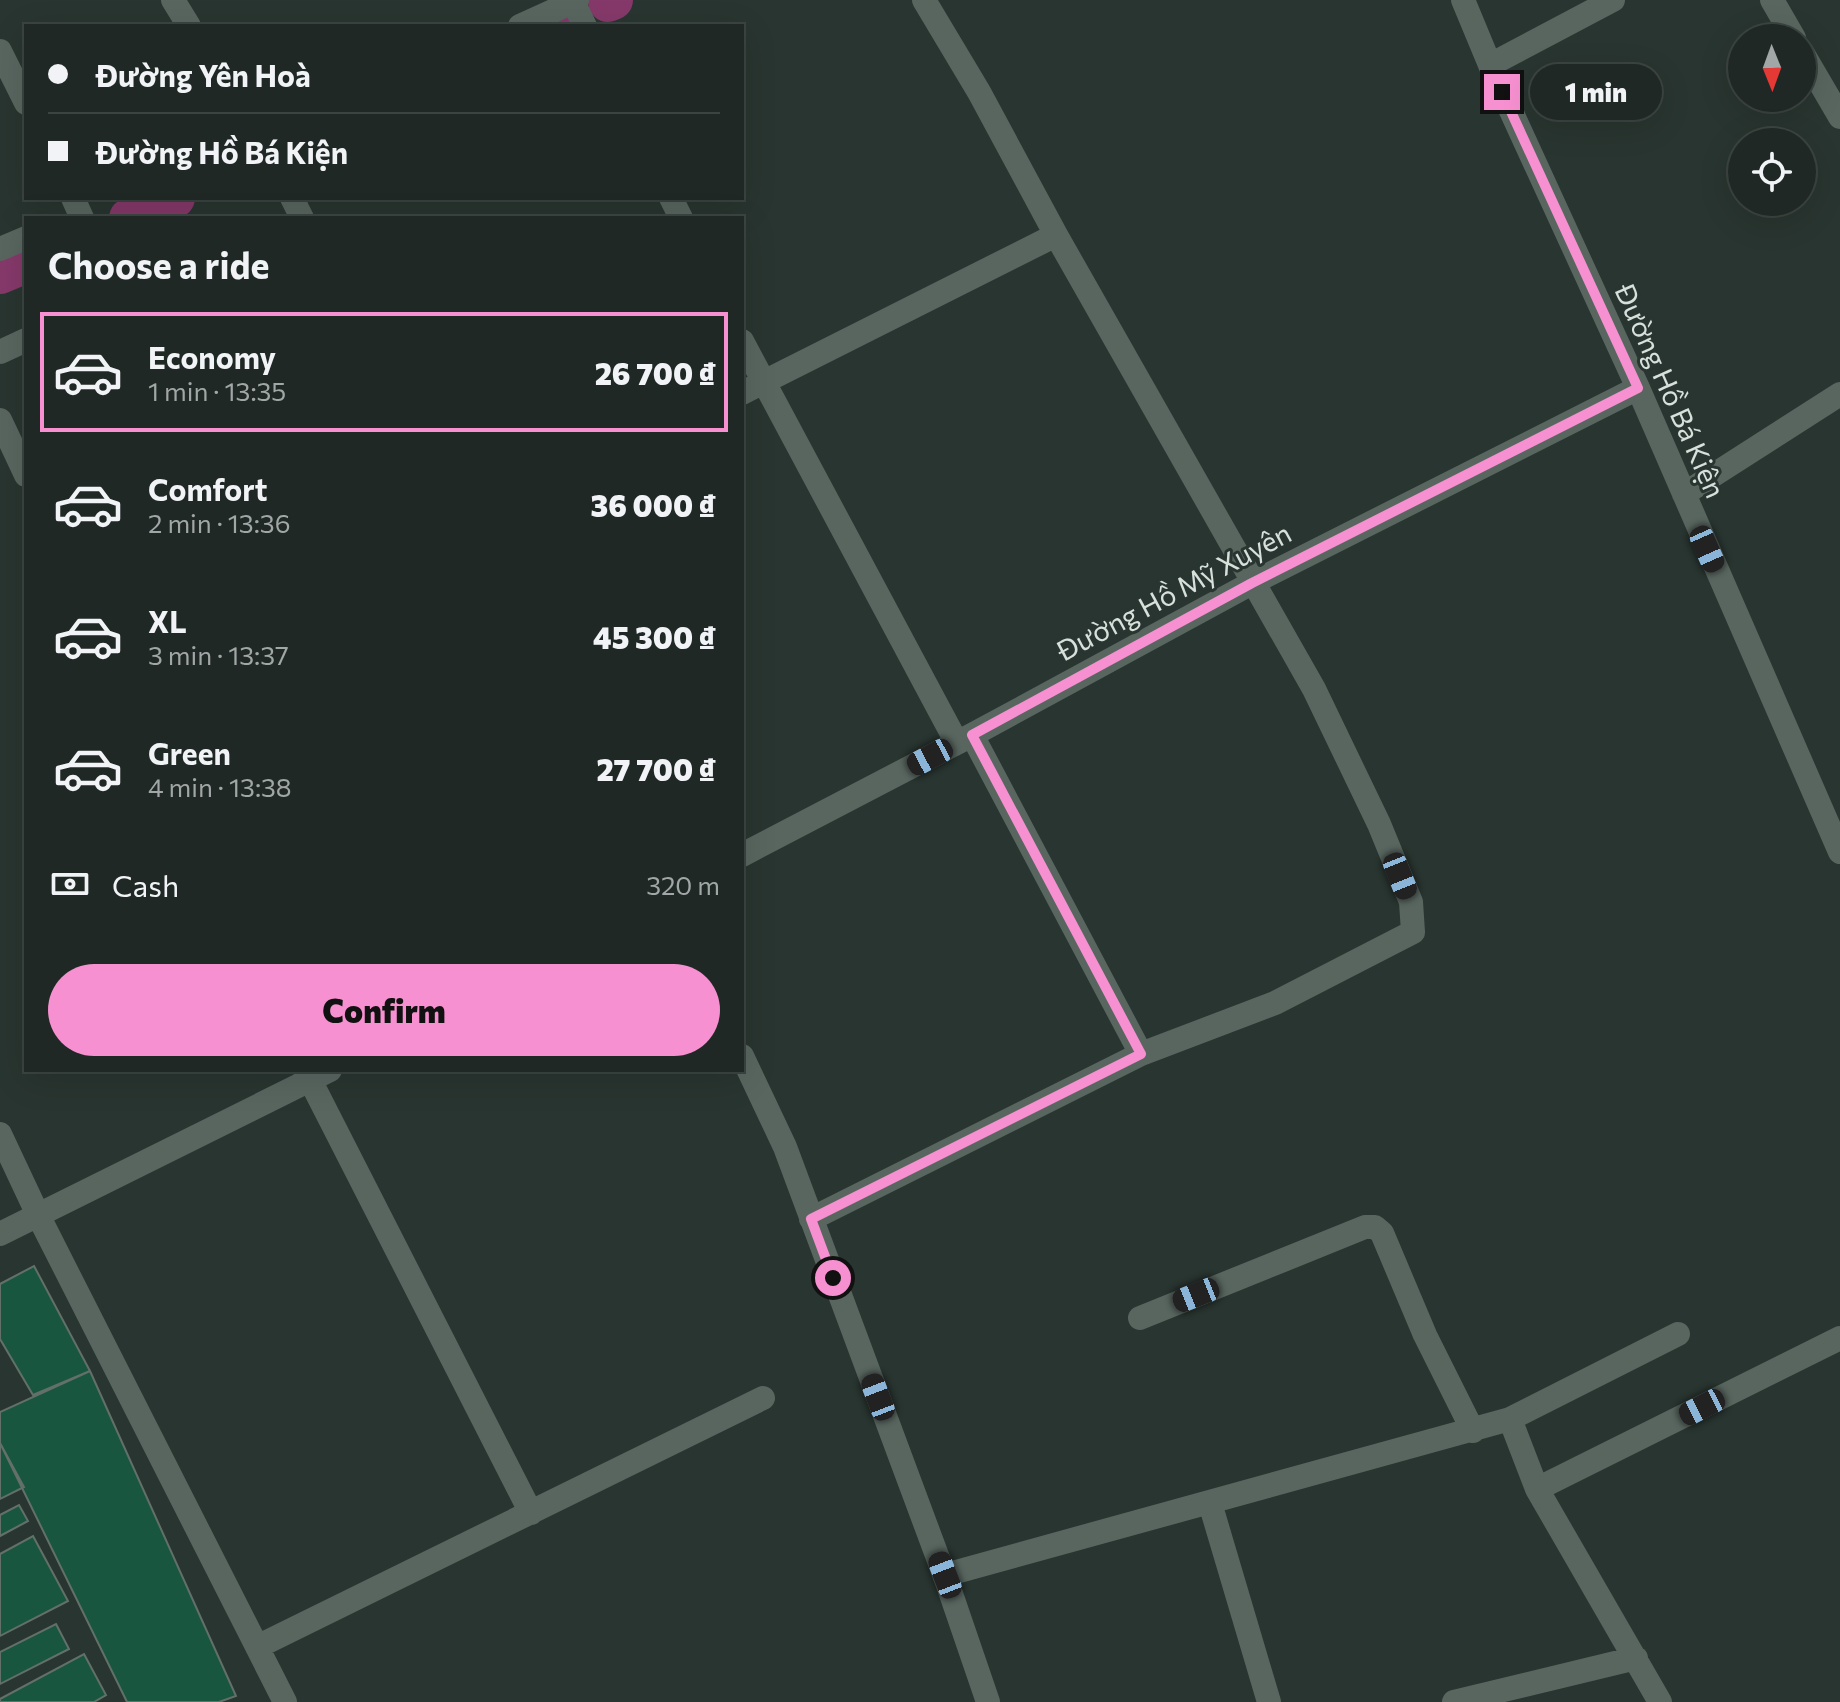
<!DOCTYPE html>
<html lang="en">
<head>
<meta charset="utf-8">
<style>
	:root { --surface:#1f2824; --page:#2c3431; --text:#f1f3f6; --muted:#a1a6a6; --line:#3c4441; --accent:#f690d0 }
	body { margin:0; font-family:Commissioner,sans-serif; background:var(--page); color:var(--text); height:100vh; display:flex; flex-direction:column; font-size:30px; white-space:nowrap }
	* { box-sizing:border-box; margin:0 }
	p { font-size:26px; color:var(--muted) }
	.icon { flex:none; width:44px; height:44px; fill:none; stroke:currentColor; stroke-width:2; stroke-linecap:round; stroke-linejoin:round }
	.map { position:relative; flex:1; overflow:hidden }
	.panel { position:absolute; left:24px; top:216px; width:720px; height:856px; display:flex; flex-direction:column; background:var(--surface); border-radius:0px; box-shadow:0 8px 32px #0002,0 0 0 2px var(--line) }
	.panel>* { flex:none }
	.banner { position:absolute; left:24px; top:24px; width:720px; height:176px; border-radius:0px; box-shadow:0 8px 32px #0002,0 0 0 2px var(--line); display:grid; align-content:center; height:176px; padding:0 24px; background:var(--surface) }
	.needle { width:52px; rotate:179deg }
	.tools { position:absolute; left:1728px; top:24px; display:grid; gap:16px }
	.tools a { display:grid; place-items:center; width:88px; height:88px; border-radius:50%; background:var(--surface); box-shadow:0 8px 32px #0002,0 0 0 2px var(--line); font-size:40px }
	.end { position:absolute; width:36px; height:36px; margin:-18px; border:10px solid #f690d0; background:#111; box-shadow:0 0 0 4px #111 }
	.from { border-radius:50% }
	.bubble { position:absolute; height:56px; border-radius:28px; background:var(--surface); box-shadow:0 8px 32px #0002,0 0 0 2px var(--line); font-size:26px; font-weight:800; line-height:56px; text-align:center }
	.car { position:absolute; width:24px; height:48px; margin:-24px -12px; border-radius:10px; box-shadow:0 0 6px 2px #0007; background:linear-gradient(#222 24%,#8ab4d8 0 40%,#222 0 76%,#8ab4d8 0 86%,#222 0) }
	.banner b { display:flex; align-items:center; gap:28px; height:76px; font-size:30px }
	.banner b+b { border-top:2px solid var(--line) }
	.banner i { width:20px; height:20px; background:var(--text) }
	ul { padding:0; list-style:none }
	li { display:flex; align-items:center; gap:24px; height:120px; margin:0 16px 12px; padding:0 8px; border:4px solid transparent; border-radius:0px }
	li div { flex:1 }
	li b { display:block; font-size:30px }
	li em { font-style:normal; font-weight:800 }
	li.current { border-color:var(--accent) }
	li>.icon { width:72px; height:72px; stroke-width:1.5 }
	h2 { padding:0 24px; font-size:36px; line-height:96px }
	.pay { display:flex; align-items:center; gap:20px; height:88px; padding:0 24px; font-size:30px }
	.pay p { margin-inline-start:auto }
	.cta { display:flex; gap:16px; margin-top:auto; padding:16px 24px }
	.cta a { flex:1; height:92px; border-radius:48px; background:var(--accent); color:#111; font-size:32px; font-weight:800; line-height:92px; text-align:center }
	.map>svg:first-child { display:block }
	.lines { fill:none; stroke-linecap:round; stroke-linejoin:round }
	.canal { stroke:#85396a; stroke-width:40 }
	.building { fill:#195640; stroke:#63706a; stroke-width:2 }
	.minor { stroke:#596660; stroke-width:24 }
	.route { stroke:#f690d0; stroke-width:10 }
	.labels { text-anchor:middle; stroke-width:6; stroke-linejoin:round; paint-order:stroke }
	.street-label { font-size:28px; fill:#d8e0dc; stroke:#293530 }
</style>
</head>
<body>
<div class="map">
<svg width="1840" height="1702" viewBox="0 0 1840 1702">
	<rect width="100%" height="100%" fill="#293530"/>
	<g class="lines">
		<path class="canal" d="M 608,2 L 613,0
			M 554,26 L 556,26
			M 129,218 L 175,198
			M 0,274 L 26,263"/>
	</g>
	<path class="building" d="M 34,1266 L 90,1371 L 33,1395 L 0,1339 L 0,1284 Z
		M 90,1371 L 236,1696 L 219,1702 L 127,1702 L 0,1443 L 0,1412 Z
		M 0,1443 L 24,1487 L 0,1499 Z
		M 19,1505 L 28,1521 L 0,1536 L 0,1515 Z
		M 33,1536 L 68,1601 L 0,1636 L 0,1554 Z
		M 56,1624 L 69,1649 L 0,1684 L 0,1652 Z
		M 84,1654 L 106,1695 L 94,1702 L 0,1702 L 0,1699 Z"/>
	<g class="lines">
		<path class="minor" d="M 173,0 L 189,26
			M 1463,0 L 1490,65 L 1638,388 L 1840,852
			M 1772,0 L 1794,38
			M 573,2 L 585,26
			M 520,26 L 577,0
			M 0,51 L 26,103
			M 1802,52 L 1840,117
			M 1490,65 L 1613,0
			M 73,198 L 82,218
			M 292,198 L 302,218
			M 671,198 L 681,218
			M 0,249 L 26,238
			M 742,341 L 957,743
			M 0,352 L 26,340
			M 742,393 L 1056,235
			M 0,420 L 26,475
			M 1684,494 L 1840,394
			M 972,735 L 1141,1054
			M 742,855 L 972,735 L 1252,583 L 1638,388
			M 742,1056 L 785,1147 L 948,1585 L 988,1702
			M 305,1070 L 531,1513
			M 0,1134 L 38,1215 L 285,1702
			M 811,1219 L 1141,1054 L 1275,1003 L 1413,932 L 1411,902 L 1379,824 L 1314,689 L 1056,235 L 979,92 L 924,0
			M 0,1234 L 330,1070
			M 1140,1318 L 1365,1227 L 1375,1227 L 1382,1233 L 1425,1335 L 1473,1431
			M 1510,1419 L 1678,1334
			M 1537,1489 L 1840,1338
			M 1210,1503 L 1269,1702
			M 945,1575 L 1510,1419 L 1537,1489 L 1660,1702
			M 257,1647 L 763,1398
			M 1454,1702 L 1636,1658"/>
	</g>
	<g class="lines">
		<path class="route" d="M 833,1278 L 811,1219 L 1141,1054 L 972,735 L 1252,583 L 1638,388 L 1502,92"/>
	</g>
	<g class="labels">
		<g class="street-label">
			<text transform="translate(1670 391) rotate(66)" y="10">Đường Hồ Bá Kiện</text>
			<text transform="translate(1174 592) rotate(-28)" y="10">Đường Hồ Mỹ Xuyên</text>
		</g>
	</g>
</svg>
<div class="tools">
<a><svg class="needle" viewBox="-14 -14 28 28"><path d="M0-13l5 13h-10z" fill="#e53935"/><path d="M0 13l5-13h-10z" fill="#a1a6a6"/></svg></a>
<a><svg class="icon" aria-label="locate" viewBox="0 0 24 24"><circle cx="12" cy="12" r="6"/><path d="M12 2v4M12 18v4M2 12h4M18 12h4"/></svg></a>
</div>
<i class="end from" style="left:833px;top:1278px"></i>
<i class="end" style="left:1502px;top:92px"></i>
<div class="bubble" style="left:1530px;top:64px;width:132px">1 min</div>
<i class="car" style="left:1707px;top:549px;rotate:156deg"></i>
<i class="car" style="left:930px;top:757px;rotate:242deg"></i>
<i class="car" style="left:1400px;top:876px;rotate:158deg"></i>
<i class="car" style="left:1196px;top:1295px;rotate:248deg"></i>
<i class="car" style="left:878px;top:1397px;rotate:339deg"></i>
<i class="car" style="left:1702px;top:1407px;rotate:243deg"></i>
<i class="car" style="left:945px;top:1575px;rotate:339deg"></i>
<div class="banner">
<b><i class="from"></i>Đường Yên Hoà</b>
<b><i></i>Đường Hồ Bá Kiện</b>
</div>
<section class="panel">
<h2>Choose a ride</h2>
<ul>
<li class="current"><svg class="icon" aria-label="car" viewBox="0 0 24 24"><path d="M5 17H2v-5l4-1 3-4h7l3 4 3 1v5h-3M9 17h6M6 11h13"/><circle cx="7" cy="17" r="2"/><circle cx="17" cy="17" r="2"/></svg><div><b>Economy</b><p>1 min · 13:35</p></div><em>26 700 ₫</em></li>
<li><svg class="icon" aria-label="car" viewBox="0 0 24 24"><path d="M5 17H2v-5l4-1 3-4h7l3 4 3 1v5h-3M9 17h6M6 11h13"/><circle cx="7" cy="17" r="2"/><circle cx="17" cy="17" r="2"/></svg><div><b>Comfort</b><p>2 min · 13:36</p></div><em>36 000 ₫</em></li>
<li><svg class="icon" aria-label="car" viewBox="0 0 24 24"><path d="M5 17H2v-5l4-1 3-4h7l3 4 3 1v5h-3M9 17h6M6 11h13"/><circle cx="7" cy="17" r="2"/><circle cx="17" cy="17" r="2"/></svg><div><b>XL</b><p>3 min · 13:37</p></div><em>45 300 ₫</em></li>
<li><svg class="icon" aria-label="car" viewBox="0 0 24 24"><path d="M5 17H2v-5l4-1 3-4h7l3 4 3 1v5h-3M9 17h6M6 11h13"/><circle cx="7" cy="17" r="2"/><circle cx="17" cy="17" r="2"/></svg><div><b>Green</b><p>4 min · 13:38</p></div><em>27 700 ₫</em></li>
</ul>
<div class="pay"><svg class="icon" aria-label="cash" viewBox="0 0 24 24"><path d="M3 7h18v10H3z"/><circle cx="12" cy="12" r="2"/></svg>Cash<p>320 m</p></div>
<div class="cta"><a>Confirm</a></div>
</section>
</div>
</body>
</html>
